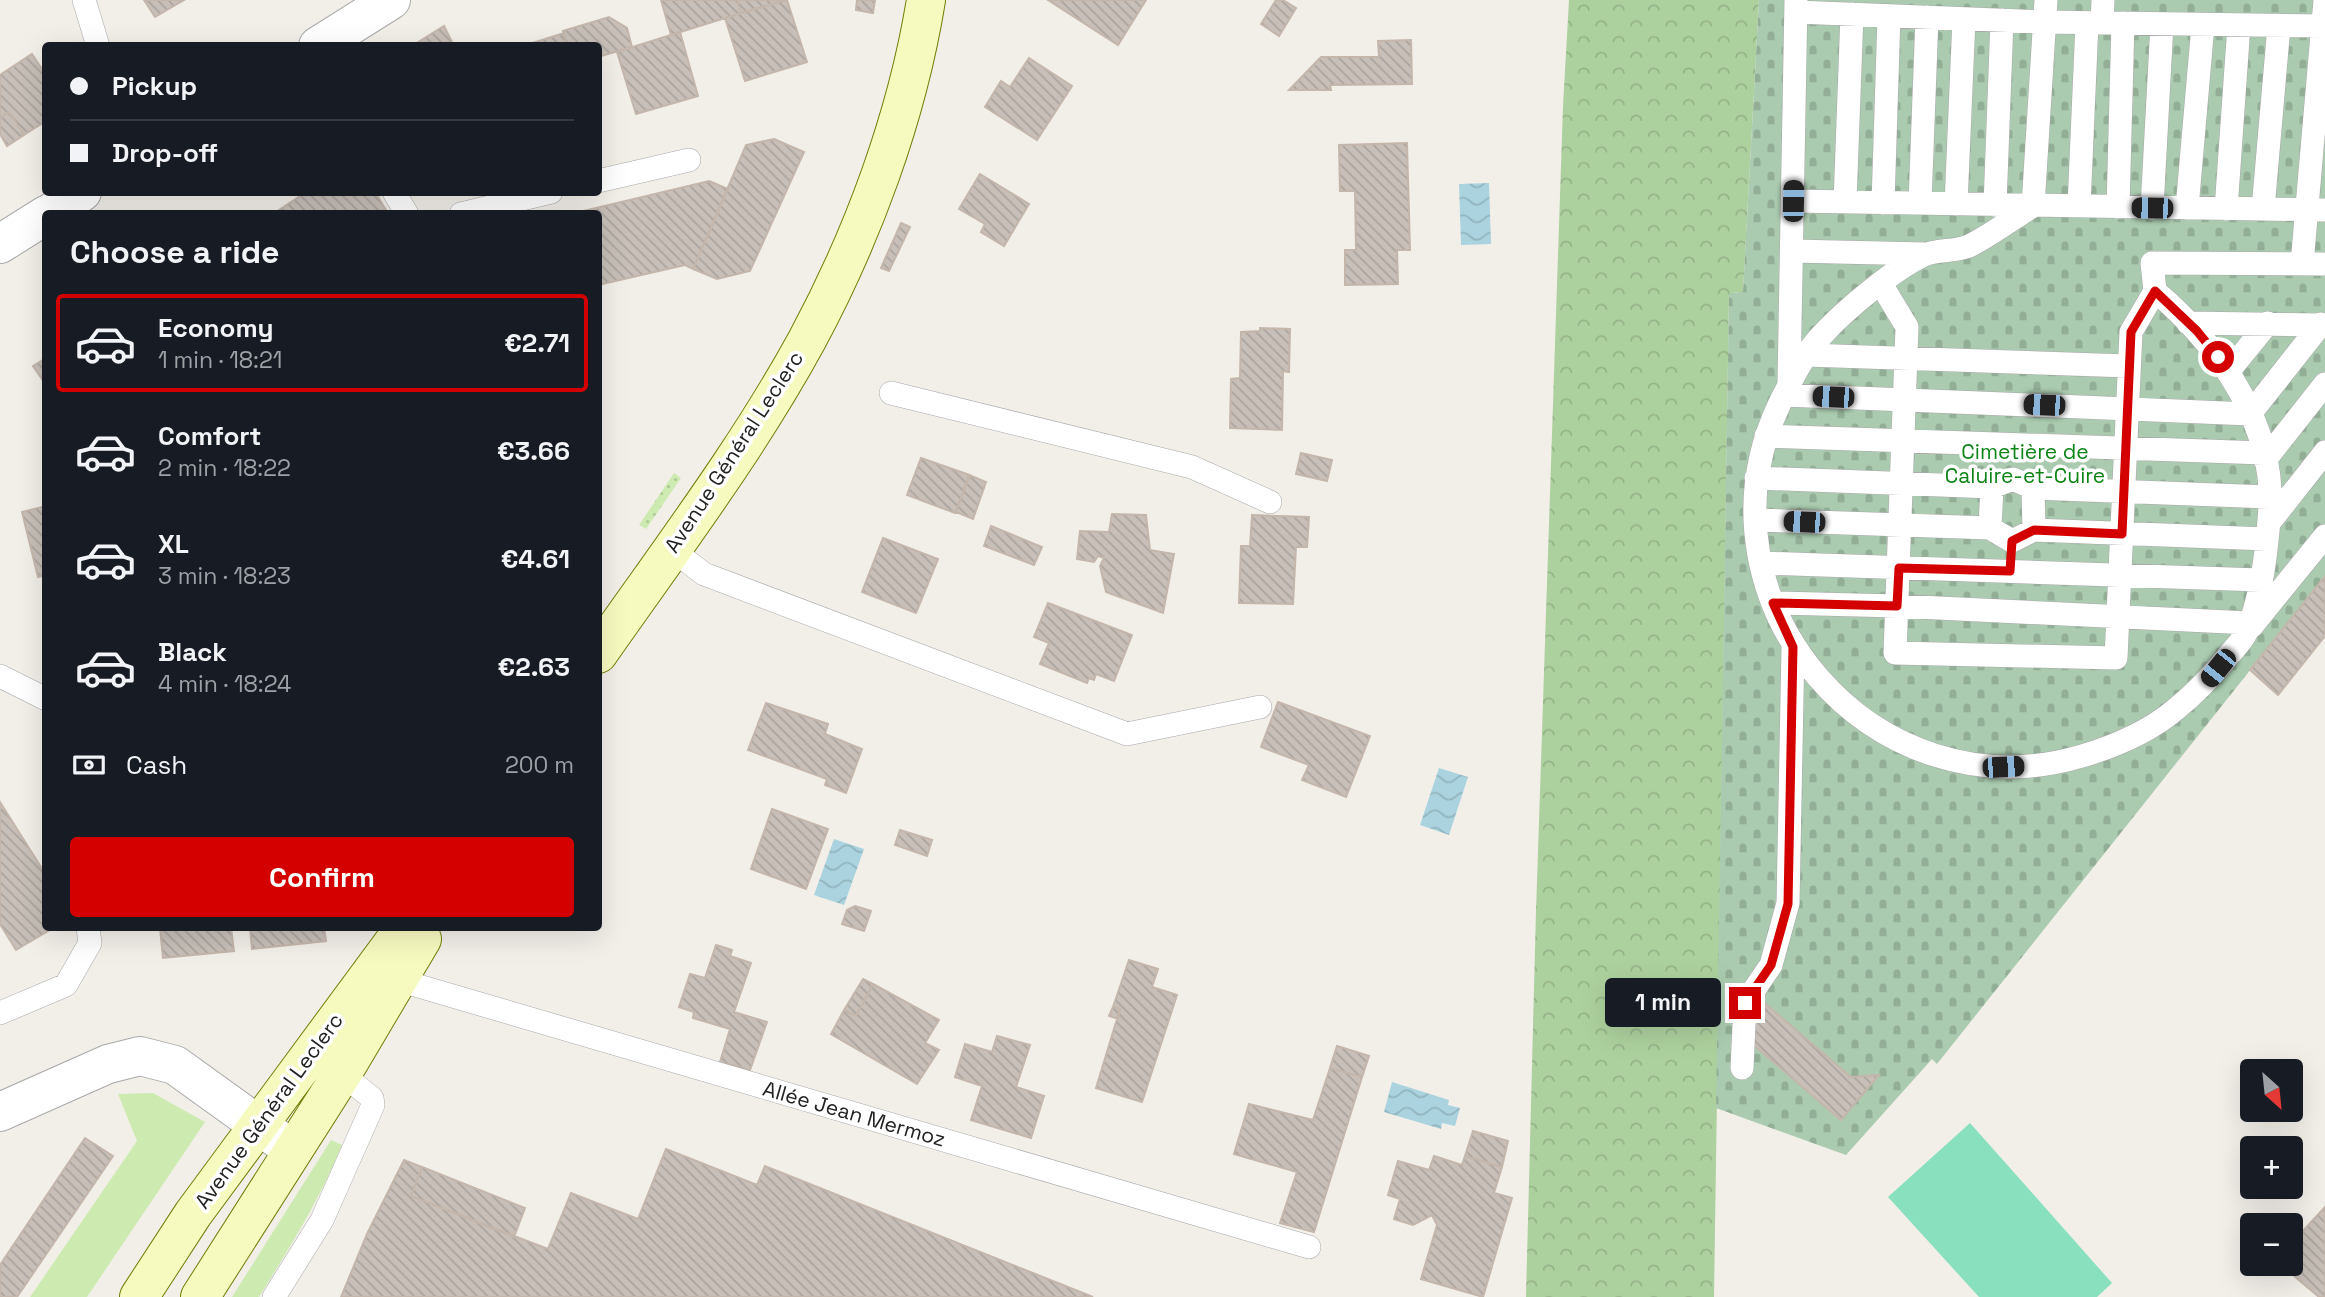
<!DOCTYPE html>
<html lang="en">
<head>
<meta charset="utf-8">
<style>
	:root { --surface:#171b24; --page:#20242c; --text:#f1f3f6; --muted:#9ea1a6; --line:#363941; --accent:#d40000 }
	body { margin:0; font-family:"Space Grotesk",sans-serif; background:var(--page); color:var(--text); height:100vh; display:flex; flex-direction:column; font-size:26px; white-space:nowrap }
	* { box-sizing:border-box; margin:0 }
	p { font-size:23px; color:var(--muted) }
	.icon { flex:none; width:38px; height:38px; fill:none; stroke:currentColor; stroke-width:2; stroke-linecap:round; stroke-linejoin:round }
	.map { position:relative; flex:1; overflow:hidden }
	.panel { position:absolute; left:42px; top:210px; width:560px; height:721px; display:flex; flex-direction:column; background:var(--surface); border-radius:7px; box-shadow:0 7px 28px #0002 }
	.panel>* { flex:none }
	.guide { position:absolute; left:42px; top:42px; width:560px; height:154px; border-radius:7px; box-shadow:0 7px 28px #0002; display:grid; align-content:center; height:154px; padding:0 28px; background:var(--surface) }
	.needle { width:46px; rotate:153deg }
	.buttons { position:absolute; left:2240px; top:1059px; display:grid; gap:14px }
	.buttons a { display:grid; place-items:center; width:63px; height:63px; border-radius:7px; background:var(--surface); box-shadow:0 7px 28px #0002; font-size:35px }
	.end { position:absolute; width:32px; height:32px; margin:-16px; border:9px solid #d40000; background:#fff; box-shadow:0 0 0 4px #fff }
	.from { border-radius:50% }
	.bubble { position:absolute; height:49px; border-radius:7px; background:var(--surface); box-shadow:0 7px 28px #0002; font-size:23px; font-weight:800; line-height:49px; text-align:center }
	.car { position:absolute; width:21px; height:42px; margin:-21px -10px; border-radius:9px; box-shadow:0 0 5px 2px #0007; background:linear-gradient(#222 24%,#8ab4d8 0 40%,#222 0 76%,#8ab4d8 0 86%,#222 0) }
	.guide b { display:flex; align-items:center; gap:24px; height:66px; font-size:26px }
	.guide b+b { border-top:2px solid var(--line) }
	.guide i { width:18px; height:18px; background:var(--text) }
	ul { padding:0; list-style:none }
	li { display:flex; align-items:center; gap:21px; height:98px; margin:0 14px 10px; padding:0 14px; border:4px solid transparent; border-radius:7px }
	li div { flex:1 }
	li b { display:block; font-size:26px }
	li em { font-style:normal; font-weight:800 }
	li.selected { border-color:var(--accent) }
	li>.icon { width:63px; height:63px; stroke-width:1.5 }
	h2 { padding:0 28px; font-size:32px; line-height:84px }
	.pay { display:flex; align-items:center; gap:18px; height:77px; padding:0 28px; font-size:26px }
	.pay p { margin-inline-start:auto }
	.cta { display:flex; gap:14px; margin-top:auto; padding:14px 28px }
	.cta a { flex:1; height:80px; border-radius:7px; background:var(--accent); color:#fff; font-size:28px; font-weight:800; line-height:80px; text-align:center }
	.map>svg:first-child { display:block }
	.grass { fill:#cdebb0 }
	.forest { fill:url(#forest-crowns) }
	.cemetery { fill:url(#cemetery-stones) }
	.garden { fill:url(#garden-dots) }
	.pitch { fill:#88e0be }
	.water { fill:url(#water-waves) }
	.building { fill:url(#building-back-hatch); stroke:#c4b6ab; stroke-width:2 }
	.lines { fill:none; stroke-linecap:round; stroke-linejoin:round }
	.service-casing { stroke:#a9a9a9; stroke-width:24 }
	.minor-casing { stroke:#a9a9a9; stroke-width:40 }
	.tertiary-casing { stroke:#a9a9a9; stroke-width:40 }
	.secondary-casing { stroke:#707d05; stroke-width:40 }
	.service { stroke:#fff; stroke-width:23 }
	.minor { stroke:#fff; stroke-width:38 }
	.tertiary { stroke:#fff; stroke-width:38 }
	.secondary { stroke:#f7fabf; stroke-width:38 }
	.route { stroke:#d40000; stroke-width:9 }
	.labels { text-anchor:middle; stroke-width:7; stroke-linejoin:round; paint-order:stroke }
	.street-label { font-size:21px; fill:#222; stroke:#fff }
	.park-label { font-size:21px; fill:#0c8416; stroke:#fff }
</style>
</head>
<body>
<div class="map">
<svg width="2325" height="1297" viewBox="0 0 2325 1297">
	<defs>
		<pattern id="forest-crowns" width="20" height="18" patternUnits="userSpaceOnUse" patternTransform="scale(1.75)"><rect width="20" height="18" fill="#add19e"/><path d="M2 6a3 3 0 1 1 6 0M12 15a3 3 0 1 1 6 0" fill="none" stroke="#95b388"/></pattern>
		<pattern id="cemetery-stones" width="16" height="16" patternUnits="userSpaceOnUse" patternTransform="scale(1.75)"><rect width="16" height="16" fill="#aacbaf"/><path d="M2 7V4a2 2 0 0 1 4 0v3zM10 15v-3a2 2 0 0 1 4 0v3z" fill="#92ae96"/></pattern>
		<pattern id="garden-dots" width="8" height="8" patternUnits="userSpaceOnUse" patternTransform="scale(1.75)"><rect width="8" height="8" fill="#cdebb0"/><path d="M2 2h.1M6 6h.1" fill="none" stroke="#b0c997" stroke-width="1.8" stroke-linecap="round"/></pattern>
		<pattern id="water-waves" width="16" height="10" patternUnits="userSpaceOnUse" patternTransform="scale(1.75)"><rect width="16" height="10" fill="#aad3df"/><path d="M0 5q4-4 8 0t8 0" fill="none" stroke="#92b5bf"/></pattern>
		<pattern id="building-back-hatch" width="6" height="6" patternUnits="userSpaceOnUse" patternTransform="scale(1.75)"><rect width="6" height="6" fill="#c7bfb8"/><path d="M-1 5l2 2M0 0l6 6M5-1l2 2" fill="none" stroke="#aba49e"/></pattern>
	</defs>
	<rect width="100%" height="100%" fill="#f2efe9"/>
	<path class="grass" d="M 153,1093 L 205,1122 L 87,1297 L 30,1297 L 137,1141 L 118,1094 Z
		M 331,1140 L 342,1145 C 320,1199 290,1247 259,1297 L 232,1297 Z"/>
	<path class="forest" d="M 1569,0 L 1759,0 L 1743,292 L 1729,293 L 1714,1297 L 1526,1297 L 1536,911 L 1563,106 Z"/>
	<path class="cemetery" d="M 1759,0 L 2325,0 L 2325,576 L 1937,1064 L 1932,1059 L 1846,1155 L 1716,1108 L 1729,293 L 1743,292 Z"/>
	<path class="garden" d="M 674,473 L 681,478 L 646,529 L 639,525 Z"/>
	<path class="pitch" d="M 1970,1123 L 2112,1283 L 2097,1297 L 1979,1297 L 1888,1197 Z"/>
	<path class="water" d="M 1489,183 L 1491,244 L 1461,245 L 1459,184 Z
		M 1439,768 L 1468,777 L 1449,835 L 1420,825 Z
		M 834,839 L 864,849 L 844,905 L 814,895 Z
		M 1392,1082 L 1449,1100 L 1448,1105 L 1460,1108 L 1455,1126 L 1442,1123 L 1441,1129 L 1384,1112 Z"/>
	<path class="building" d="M 144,0 L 184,0 L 155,17 Z
		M 661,0 L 737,0 L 741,13 L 671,35 Z
		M 737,0 L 784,0 L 741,13 Z
		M 787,0 L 807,62 L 745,81 L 725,18 Z
		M 857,0 L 875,0 L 873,13 L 856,10 Z
		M 1048,0 L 1146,0 L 1118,45 Z
		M 1276,0 L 1283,0 L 1296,8 L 1279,36 L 1261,24 Z
		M 609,17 L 627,28 L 632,47 L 598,57 L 598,46 L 567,46 L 563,31 Z
		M 444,26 L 454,46 L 412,46 Z
		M 680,32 L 698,96 L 636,114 L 617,52 Z
		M 564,33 L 567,46 L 523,46 Z
		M 1411,40 L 1412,84 L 1330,85 L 1331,90 L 1289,90 L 1321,57 L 1379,57 L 1378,41 Z
		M 32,54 L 46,75 L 46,121 L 24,135 L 9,112 L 0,118 L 0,75 Z
		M 1029,58 L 1072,86 L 1037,140 L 985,107 L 1001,81 L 1010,87 Z
		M 9,112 L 24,135 L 7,146 L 0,134 L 0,118 Z
		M 774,139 L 804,152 L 750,271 L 717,279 L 693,269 L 746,145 Z
		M 1407,143 L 1410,250 L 1397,250 L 1398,284 L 1345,285 L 1345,250 L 1356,250 L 1355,191 L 1340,191 L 1339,145 Z
		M 980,174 L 1029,204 L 1004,246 L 981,232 L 985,224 L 959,209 Z
		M 709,181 L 728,189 L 693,269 L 685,265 L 598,285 L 598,214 L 571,214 Z
		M 306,192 L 375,192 L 386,210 L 381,214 L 273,214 Z
		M 901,223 L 910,227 L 889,271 L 881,268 Z
		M 1260,328 L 1290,329 L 1289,372 L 1283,371 L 1282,430 L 1230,428 L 1231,379 L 1240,378 L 1241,332 L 1260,331 Z
		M 46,358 L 46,385 L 33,366 Z
		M 1301,453 L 1332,460 L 1327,481 L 1296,474 Z
		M 921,458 L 970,475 L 955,513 L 907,495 Z
		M 969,475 L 986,482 L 973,519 L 956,512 Z
		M 46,506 L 46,575 L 38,577 L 22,512 Z
		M 1112,514 L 1146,515 L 1150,550 L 1174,554 L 1163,613 L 1106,592 L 1100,566 L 1104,558 L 1098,556 L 1094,562 L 1077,559 L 1080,531 L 1109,532 Z
		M 1252,515 L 1309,517 L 1307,547 L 1296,547 L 1293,604 L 1239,603 L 1241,546 L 1250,546 Z
		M 991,526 L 1042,547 L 1034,565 L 984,546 Z
		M 883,538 L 938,559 L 916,613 L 862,592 Z
		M 2325,576 L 2325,636 L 2278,695 L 2250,670 Z
		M 1048,603 L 1132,635 L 1114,681 L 1096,674 L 1094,680 L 1089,678 L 1087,683 L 1040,664 L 1049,643 L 1034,637 Z
		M 1278,702 L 1370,736 L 1346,797 L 1302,780 L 1309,765 L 1261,747 Z
		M 766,703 L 828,724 L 825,734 L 862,749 L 846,793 L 825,785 L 827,779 L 748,750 Z
		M 0,802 L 46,875 L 46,928 L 53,928 L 16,950 L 0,924 Z
		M 772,809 L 828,829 L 806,889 L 751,869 Z
		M 900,830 L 932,840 L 927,856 L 895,845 Z
		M 855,906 L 871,911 L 864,931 L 842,924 L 847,910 Z
		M 160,928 L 231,928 L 234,951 L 163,958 Z
		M 250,928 L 324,928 L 326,941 L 252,949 Z
		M 716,945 L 732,950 L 730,956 L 751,963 L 734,1012 L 767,1022 L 750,1070 L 720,1062 L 730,1029 L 693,1018 L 694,1012 L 679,1007 L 690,974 L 705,978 Z
		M 1129,960 L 1158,969 L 1152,987 L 1177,995 L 1142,1102 L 1096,1088 L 1120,1009 L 1113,1007 Z
		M 863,979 L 873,984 L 856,1016 L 844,1010 Z
		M 873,984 L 939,1020 L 925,1043 L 939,1050 L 917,1084 L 831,1034 L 844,1010 L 856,1016 Z
		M 1762,1001 L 1851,1077 L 1879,1075 L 1841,1120 L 1750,1042 L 1751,1015 Z
		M 1113,1007 L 1120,1009 L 1118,1019 L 1109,1016 Z
		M 997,1036 L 1030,1045 L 1016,1087 L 1044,1096 L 1031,1138 L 971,1120 L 982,1086 L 955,1077 L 965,1044 L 992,1052 Z
		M 1337,1046 L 1369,1056 L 1362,1077 L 1330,1068 Z
		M 1330,1068 L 1362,1077 L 1314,1232 L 1280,1223 L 1297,1172 L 1234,1154 L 1249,1104 L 1313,1120 Z
		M 1473,1131 L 1508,1141 L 1502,1167 L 1465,1156 Z
		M 85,1138 L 113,1156 L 17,1297 L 0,1297 L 0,1265 Z
		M 666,1149 L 757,1185 L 765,1166 L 1093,1297 L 341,1297 L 367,1234 L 404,1160 L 422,1167 L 411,1196 L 548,1249 L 571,1193 L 638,1219 Z
		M 1434,1156 L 1462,1165 L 1465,1156 L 1502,1167 L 1494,1193 L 1512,1198 L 1483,1297 L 1421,1279 L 1437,1225 L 1432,1215 L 1413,1225 L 1394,1219 L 1400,1199 L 1388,1195 L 1398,1161 L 1429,1170 Z
		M 422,1167 L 525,1208 L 514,1237 L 411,1196 Z
		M 2325,1207 L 2325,1297 L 2319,1297 L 2280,1264 L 2291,1264 L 2291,1244 Z"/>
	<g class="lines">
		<g class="service-casing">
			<path id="service" d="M 84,0 L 98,46
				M 2046,0 L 2033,206 C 2012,219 1991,235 1969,246 C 1955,252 1938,249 1924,255 C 1894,269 1846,309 1823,334 C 1804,353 1791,381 1779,405 C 1687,601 1874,818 2082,756 C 2116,746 2149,732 2176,709 C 2197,692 2212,676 2229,655 C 2235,648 2243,640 2247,631 C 2257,607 2263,576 2266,550 C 2268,530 2271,510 2270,489 C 2266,412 2212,339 2155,291 L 2152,263 L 2325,264
				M 1796,12 L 2044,22 L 2325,26
				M 2102,23 L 2103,0
				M 598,181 L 689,160
				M 394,192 L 407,214
				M 1793,201 L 2325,210
				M 1845,202 L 1852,14
				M 1883,203 L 1889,16
				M 1920,203 L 1927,17
				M 1956,204 L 1964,19
				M 1995,205 L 2002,20
				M 2079,206 L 2087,23
				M 2118,207 L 2123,23
				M 2152,208 L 2162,24
				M 2187,208 L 2203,25
				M 2226,209 L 2239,25
				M 2263,209 L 2279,26
				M 461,214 L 551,192
				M 1792,251 L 1926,254
				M 2302,264 L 2325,0
				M 1881,284 L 1907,327 L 1895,653 L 2116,658 L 2131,332 L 2155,291
				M 2188,323 L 2325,325
				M 1807,355 L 2129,366
				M 2228,372 L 2268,323
				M 1789,382 L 1796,0
				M 891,393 L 1192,467 L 1270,502
				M 1784,395 L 2250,414 L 2321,324
				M 1766,436 L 2264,453
				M 2265,460 L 2325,384
				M 1756,478 L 1992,487 L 2013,479 L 2033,488 L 2269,497
				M 2033,488 L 2034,530
				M 1755,520 L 1990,528 L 2012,541 L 2034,530 L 2267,539
				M 2269,523 L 2325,452
				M 1990,528 L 1992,487
				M 671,549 L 704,574 L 1127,734 L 1260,707
				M 1761,563 L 2260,580
				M 1773,603 L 1897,606 L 2249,623
				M 2252,626 L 2325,536
				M 0,676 L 46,699
				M 398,980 L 1309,1247
				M 0,1013 L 66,985 L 90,943 L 88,928
				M 1742,1068 L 1745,1003 L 1771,965 L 1788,903 L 1793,647
				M 274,1297 L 322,1220 L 373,1105 L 372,1098 L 342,1074"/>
		</g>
		<g class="minor-casing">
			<path id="minor" d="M 0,1112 L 108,1064 L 140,1056 L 175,1065 L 293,1150"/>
		</g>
		<g class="tertiary-casing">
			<path id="tertiary" d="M 318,46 L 391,0
				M 49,214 L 82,192
				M 0,244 L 46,215"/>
		</g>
		<g class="secondary-casing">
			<path id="secondary" d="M 598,654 C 670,551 747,450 807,340 C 863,236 907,117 926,0
				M 139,1297 L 193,1214 L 404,928
				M 200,1297 L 342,1074 L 422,939"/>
		</g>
		<use href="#service" class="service"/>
		<use href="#minor" class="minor"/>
		<use href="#tertiary" class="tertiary"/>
		<use href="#secondary" class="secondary"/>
	</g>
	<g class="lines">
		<path class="route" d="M 1745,1003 L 1771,965 L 1788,904 L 1793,647 L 1773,603 L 1897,606 L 1899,568 L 2010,571 L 2012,541 L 2034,530 L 2122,534 L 2131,332 L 2155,291 L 2197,331 L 2218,357"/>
	</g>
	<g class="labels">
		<g class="street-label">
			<text transform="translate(734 452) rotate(-57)" y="7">Avenue Général Leclerc</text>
			<text transform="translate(269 1111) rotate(-54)" y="7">Avenue Général Leclerc</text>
			<text transform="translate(854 1114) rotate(16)" y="7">Allée Jean Mermoz</text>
		</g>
		<g class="park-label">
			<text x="2025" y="459">Cimetière de<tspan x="2025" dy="24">Caluire-et-Cuire</tspan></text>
		</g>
	</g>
</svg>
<div class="buttons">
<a><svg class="needle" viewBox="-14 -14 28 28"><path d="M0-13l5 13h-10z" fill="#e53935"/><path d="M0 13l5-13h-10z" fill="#9ea1a6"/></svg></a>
<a>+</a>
<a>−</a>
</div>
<i class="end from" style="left:2218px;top:357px"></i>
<i class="end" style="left:1745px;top:1003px"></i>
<div class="bubble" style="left:1605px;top:978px;width:116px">1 min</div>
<i class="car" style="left:1793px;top:201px;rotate:1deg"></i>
<i class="car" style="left:2152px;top:208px;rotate:271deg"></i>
<i class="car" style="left:1833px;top:397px;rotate:272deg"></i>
<i class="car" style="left:2044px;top:405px;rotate:272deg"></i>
<i class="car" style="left:1804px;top:522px;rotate:272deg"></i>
<i class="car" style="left:2218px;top:668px;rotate:219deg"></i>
<i class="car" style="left:2003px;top:767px;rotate:87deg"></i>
<div class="guide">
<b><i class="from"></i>Pickup</b>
<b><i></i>Drop-off</b>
</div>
<section class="panel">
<h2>Choose a ride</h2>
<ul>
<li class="selected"><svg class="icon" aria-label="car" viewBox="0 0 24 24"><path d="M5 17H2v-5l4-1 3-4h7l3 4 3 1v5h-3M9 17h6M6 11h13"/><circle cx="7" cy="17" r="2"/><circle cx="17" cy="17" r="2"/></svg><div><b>Economy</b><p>1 min · 18:21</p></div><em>€2.71</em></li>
<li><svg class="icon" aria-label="car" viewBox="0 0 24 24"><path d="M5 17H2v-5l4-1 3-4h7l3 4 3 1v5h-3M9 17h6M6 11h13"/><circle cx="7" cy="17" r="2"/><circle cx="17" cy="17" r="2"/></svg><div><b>Comfort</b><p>2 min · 18:22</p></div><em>€3.66</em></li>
<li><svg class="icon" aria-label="car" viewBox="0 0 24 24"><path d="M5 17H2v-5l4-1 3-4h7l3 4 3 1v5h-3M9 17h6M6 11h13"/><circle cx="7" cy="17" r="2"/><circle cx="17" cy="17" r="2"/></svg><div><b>XL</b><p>3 min · 18:23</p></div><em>€4.61</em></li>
<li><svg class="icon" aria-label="car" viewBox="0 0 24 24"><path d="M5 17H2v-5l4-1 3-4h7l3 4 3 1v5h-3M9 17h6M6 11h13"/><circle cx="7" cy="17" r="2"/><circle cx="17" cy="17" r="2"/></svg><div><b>Black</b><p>4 min · 18:24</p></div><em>€2.63</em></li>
</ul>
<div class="pay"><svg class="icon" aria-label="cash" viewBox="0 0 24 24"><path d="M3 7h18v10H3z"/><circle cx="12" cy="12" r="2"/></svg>Cash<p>200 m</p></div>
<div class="cta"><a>Confirm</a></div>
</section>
</div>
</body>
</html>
